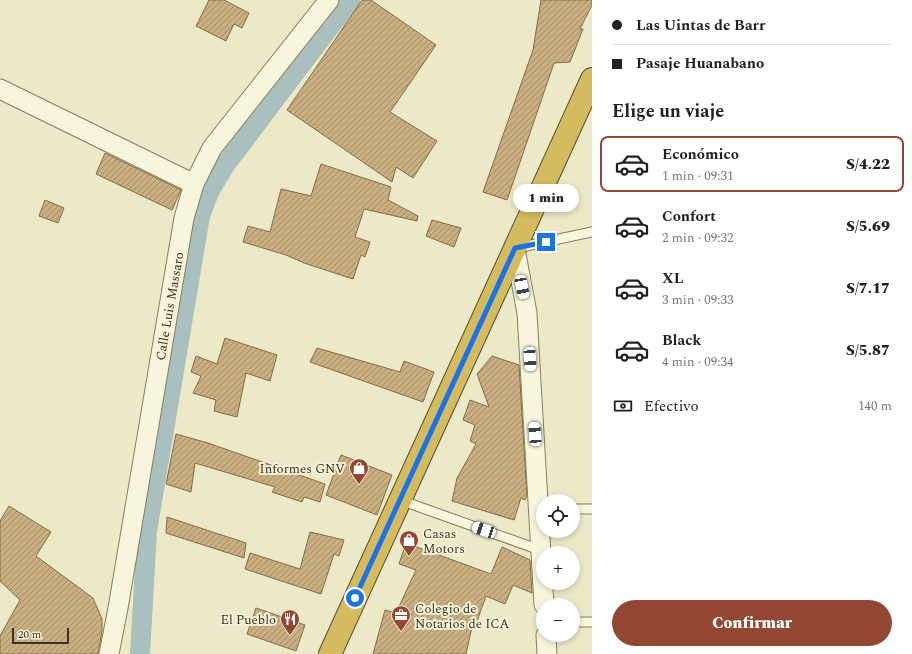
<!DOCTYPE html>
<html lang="es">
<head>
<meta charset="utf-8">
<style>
	:root { --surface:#fff; --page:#f2f2f2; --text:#202124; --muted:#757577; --line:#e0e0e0; --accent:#934631 }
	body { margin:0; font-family:Spectral,serif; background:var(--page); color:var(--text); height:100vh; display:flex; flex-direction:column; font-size:15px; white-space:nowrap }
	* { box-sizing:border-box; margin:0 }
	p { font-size:13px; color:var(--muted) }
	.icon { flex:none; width:22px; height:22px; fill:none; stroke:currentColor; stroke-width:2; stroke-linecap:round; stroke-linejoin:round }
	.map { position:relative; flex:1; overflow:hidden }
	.drawer { display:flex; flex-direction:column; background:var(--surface); width:320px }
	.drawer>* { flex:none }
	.hud { display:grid; align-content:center; height:88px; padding:0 20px; background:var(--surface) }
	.tools { position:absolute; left:536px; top:494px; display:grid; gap:8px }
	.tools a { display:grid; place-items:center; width:44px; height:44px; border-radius:50%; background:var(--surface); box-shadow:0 2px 6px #0003; font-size:20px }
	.scale { position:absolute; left:12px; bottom:10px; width:57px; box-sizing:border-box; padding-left:4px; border:2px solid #393121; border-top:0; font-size:11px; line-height:14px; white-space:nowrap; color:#393121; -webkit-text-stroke:3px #f4f2d7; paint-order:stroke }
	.end { position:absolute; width:18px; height:18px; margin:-9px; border:5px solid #1a73e8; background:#fff; box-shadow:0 0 0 2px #fff }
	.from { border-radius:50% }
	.bubble { position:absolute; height:28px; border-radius:14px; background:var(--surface); box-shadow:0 2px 6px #0003; font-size:13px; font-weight:800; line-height:28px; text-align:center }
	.car { position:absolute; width:12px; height:24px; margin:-12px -6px; border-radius:5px; box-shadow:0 0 3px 1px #0007; background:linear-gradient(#fff 24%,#345 0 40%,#fff 0 76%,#345 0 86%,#fff 0) }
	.hud b { display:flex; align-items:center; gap:14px; height:38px; font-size:15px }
	.hud b+b { border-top:1px solid var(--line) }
	.hud i { width:10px; height:10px; background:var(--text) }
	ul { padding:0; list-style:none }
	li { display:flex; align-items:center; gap:12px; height:56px; margin:0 8px 6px; padding:0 12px; border:2px solid transparent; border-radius:8px }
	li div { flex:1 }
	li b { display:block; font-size:15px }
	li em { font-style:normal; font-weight:800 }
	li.active { border-color:var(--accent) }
	li>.icon { width:36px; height:36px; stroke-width:1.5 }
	h2 { padding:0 20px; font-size:18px; line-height:48px }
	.pay { display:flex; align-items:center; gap:10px; height:44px; padding:0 20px; font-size:15px }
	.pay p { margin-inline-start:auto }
	.cta { display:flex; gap:8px; margin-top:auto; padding:8px 20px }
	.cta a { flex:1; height:46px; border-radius:24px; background:var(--accent); color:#fff; font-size:16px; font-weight:800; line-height:46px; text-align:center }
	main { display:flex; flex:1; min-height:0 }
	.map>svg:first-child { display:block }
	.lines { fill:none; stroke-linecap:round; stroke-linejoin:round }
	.canal { stroke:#a9c0bf; stroke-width:20 }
	.building { fill:url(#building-hatch); stroke:#856c45 }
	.lane-casing { stroke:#877d5e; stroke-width:11 }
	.street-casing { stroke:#877d5e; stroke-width:21 }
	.highway-casing { stroke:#564a32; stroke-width:24 }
	.lane { stroke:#f7f5db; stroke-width:9 }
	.street { stroke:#f7f5db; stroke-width:19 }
	.highway { stroke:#d5bb5f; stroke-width:22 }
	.route { stroke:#1a73e8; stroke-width:5 }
	.labels { text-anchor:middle; stroke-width:4; stroke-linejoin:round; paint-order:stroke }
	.street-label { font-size:13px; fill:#393121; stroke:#f4f2d7 }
	.poi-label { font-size:13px; fill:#393121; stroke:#f4f2d7; text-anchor:end }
</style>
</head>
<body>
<main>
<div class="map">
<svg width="592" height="654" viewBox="0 0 592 654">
	<defs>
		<pattern id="building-hatch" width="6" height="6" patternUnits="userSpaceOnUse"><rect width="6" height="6" fill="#c8ae80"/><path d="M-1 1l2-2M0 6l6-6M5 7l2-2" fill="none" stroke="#a38e68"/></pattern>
	</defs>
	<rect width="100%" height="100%" fill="#ece9c8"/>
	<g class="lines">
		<path class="canal" d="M 140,654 L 147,531 L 200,216 L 210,190 L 225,165 L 350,0"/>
	</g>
	<path class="building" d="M 209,0 L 224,0 L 249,13 L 242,28 L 234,24 L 226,41 L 196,26 Z
		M 362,0 L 371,0 L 436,45 L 390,112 L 437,141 L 413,178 L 396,167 L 392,182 L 287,110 Z
		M 541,0 L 592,0 L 592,5 L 580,29 L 583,29 L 570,62 L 554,63 L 507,200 L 483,192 L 533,50 Z
		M 105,153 L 181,190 L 172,210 L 96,174 Z
		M 321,164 L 391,187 L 388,200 L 418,216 L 417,221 L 364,209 L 355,237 L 370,242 L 365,257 L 361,255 L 353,279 L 304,263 L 286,255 L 243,242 L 248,226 L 270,232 L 281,189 L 311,196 Z
		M 45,200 L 64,208 L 58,223 L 39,216 Z
		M 432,220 L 461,228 L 454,247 L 426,236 Z
		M 225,338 L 277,355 L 270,381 L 246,373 L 237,417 L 214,411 L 216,400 L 193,393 L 201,376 L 191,372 L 196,356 L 217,364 Z
		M 317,348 L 400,372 L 404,361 L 434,372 L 423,402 L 310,362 Z
		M 492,356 L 519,365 L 527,496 L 525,500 L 521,498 L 514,520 L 452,501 L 457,478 L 476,444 L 470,441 L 475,425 L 463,420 L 470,400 L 489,407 L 477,374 Z
		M 176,434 L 208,443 L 325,484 L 320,502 L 304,497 L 302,502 L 272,492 L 275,487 L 195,463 L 191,492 L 166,484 Z
		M 341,455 L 392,475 L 377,515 L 326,495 Z
		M 9,506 L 51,532 L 36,556 L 93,598 L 102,619 L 102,631 L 98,654 L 0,654 L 0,636 L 20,600 L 0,581 L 0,521 Z
		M 167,517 L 246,543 L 244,558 L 166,533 Z
		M 310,532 L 344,540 L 339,556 L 334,554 L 321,594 L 245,569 L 250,553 L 300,569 Z
		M 406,543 L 491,574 L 502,547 L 530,560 L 532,593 L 513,585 L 505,604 L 486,596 L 476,624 L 473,623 L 466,654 L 373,654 L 385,610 L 396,613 L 416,570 L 399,564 Z
		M 256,608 L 305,625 L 296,651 L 247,634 Z"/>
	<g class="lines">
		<g class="lane-casing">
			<path id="lane" d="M 517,248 L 592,232
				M 400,500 L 540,550
				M 573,509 L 592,509
				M 573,622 L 592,622"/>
		</g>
		<g class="street-casing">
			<path id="street" d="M 0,89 L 194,184
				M 515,249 L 527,313 L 544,605
				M 546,635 L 547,654
				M 109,654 L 118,608 L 184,218 L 194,184 L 212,148 L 329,0"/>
		</g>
		<g class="highway-casing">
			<path id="highway" d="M 330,654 L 592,79"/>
		</g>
		<use href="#lane" class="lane"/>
		<use href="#street" class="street"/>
		<use href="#highway" class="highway"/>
	</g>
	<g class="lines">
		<path class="route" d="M 355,598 L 515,248 L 546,242"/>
	</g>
	<defs>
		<g id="shop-pin" transform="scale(1)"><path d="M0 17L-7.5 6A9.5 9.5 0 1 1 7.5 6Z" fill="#934631" stroke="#f4f2d7"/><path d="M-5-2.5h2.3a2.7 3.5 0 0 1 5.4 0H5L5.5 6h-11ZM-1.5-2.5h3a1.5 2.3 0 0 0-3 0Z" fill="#fff"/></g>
		<g id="office-pin" transform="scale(1)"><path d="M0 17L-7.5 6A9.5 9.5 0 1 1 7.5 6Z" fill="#934631" stroke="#f4f2d7"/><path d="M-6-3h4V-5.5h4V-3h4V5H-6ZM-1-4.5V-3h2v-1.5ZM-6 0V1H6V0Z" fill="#fff"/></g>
		<g id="restaurant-pin" transform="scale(1)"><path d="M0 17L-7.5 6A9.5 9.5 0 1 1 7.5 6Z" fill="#934631" stroke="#f4f2d7"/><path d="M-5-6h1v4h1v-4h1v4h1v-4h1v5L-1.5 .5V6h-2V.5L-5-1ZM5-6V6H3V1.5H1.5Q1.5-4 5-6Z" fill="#fff"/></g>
	</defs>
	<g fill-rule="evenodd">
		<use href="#shop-pin" x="359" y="468"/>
		<use href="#shop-pin" x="409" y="540"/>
		<use href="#office-pin" x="401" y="615"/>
		<use href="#restaurant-pin" x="290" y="619"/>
	</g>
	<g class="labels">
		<g class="street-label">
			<text transform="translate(169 306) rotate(-80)" y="5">Calle Luis Massaro</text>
		</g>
		<g class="poi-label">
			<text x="345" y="473">Informes GNV</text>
			<text x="423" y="538" text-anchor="start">Casas<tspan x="423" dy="15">Motors</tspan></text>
			<text x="415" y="613" text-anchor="start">Colegio de<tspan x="415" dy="15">Notarios de ICA</tspan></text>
			<text x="276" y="624">El Pueblo</text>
		</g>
	</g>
</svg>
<div class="tools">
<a><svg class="icon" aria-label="locate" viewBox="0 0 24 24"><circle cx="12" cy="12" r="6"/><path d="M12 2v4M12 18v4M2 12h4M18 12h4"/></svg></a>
<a>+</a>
<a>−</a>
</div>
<div class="scale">20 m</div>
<i class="end from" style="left:355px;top:598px"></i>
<i class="end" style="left:546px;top:242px"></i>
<div class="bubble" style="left:513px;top:184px;width:66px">1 min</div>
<i class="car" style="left:522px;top:287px;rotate:169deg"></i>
<i class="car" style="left:530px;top:359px;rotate:177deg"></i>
<i class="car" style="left:535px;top:434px;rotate:356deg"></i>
<i class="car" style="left:484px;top:530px;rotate:289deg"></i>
</div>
<section class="drawer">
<div class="hud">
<b><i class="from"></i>Las Uintas de Barr</b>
<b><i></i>Pasaje Huanabano</b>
</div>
<h2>Elige un viaje</h2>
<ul>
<li class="active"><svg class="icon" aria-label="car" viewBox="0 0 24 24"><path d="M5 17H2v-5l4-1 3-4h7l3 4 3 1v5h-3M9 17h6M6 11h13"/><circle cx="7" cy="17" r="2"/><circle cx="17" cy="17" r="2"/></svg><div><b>Económico</b><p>1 min · 09:31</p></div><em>S/4.22</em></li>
<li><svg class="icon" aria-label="car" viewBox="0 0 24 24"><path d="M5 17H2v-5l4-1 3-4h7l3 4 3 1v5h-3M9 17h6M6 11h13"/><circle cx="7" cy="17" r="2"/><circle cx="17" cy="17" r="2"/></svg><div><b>Confort</b><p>2 min · 09:32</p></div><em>S/5.69</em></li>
<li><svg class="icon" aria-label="car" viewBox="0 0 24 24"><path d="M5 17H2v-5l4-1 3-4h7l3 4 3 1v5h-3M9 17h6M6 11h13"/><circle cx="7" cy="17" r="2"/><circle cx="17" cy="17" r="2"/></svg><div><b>XL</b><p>3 min · 09:33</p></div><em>S/7.17</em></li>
<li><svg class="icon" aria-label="car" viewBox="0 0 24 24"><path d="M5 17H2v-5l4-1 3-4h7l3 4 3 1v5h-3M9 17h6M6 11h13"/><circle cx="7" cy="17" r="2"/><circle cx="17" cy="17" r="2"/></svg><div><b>Black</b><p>4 min · 09:34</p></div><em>S/5.87</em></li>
</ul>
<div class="pay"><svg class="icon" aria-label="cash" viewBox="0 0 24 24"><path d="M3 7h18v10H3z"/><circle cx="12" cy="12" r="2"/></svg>Efectivo<p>140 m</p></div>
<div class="cta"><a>Confirmar</a></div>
</section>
</main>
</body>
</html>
